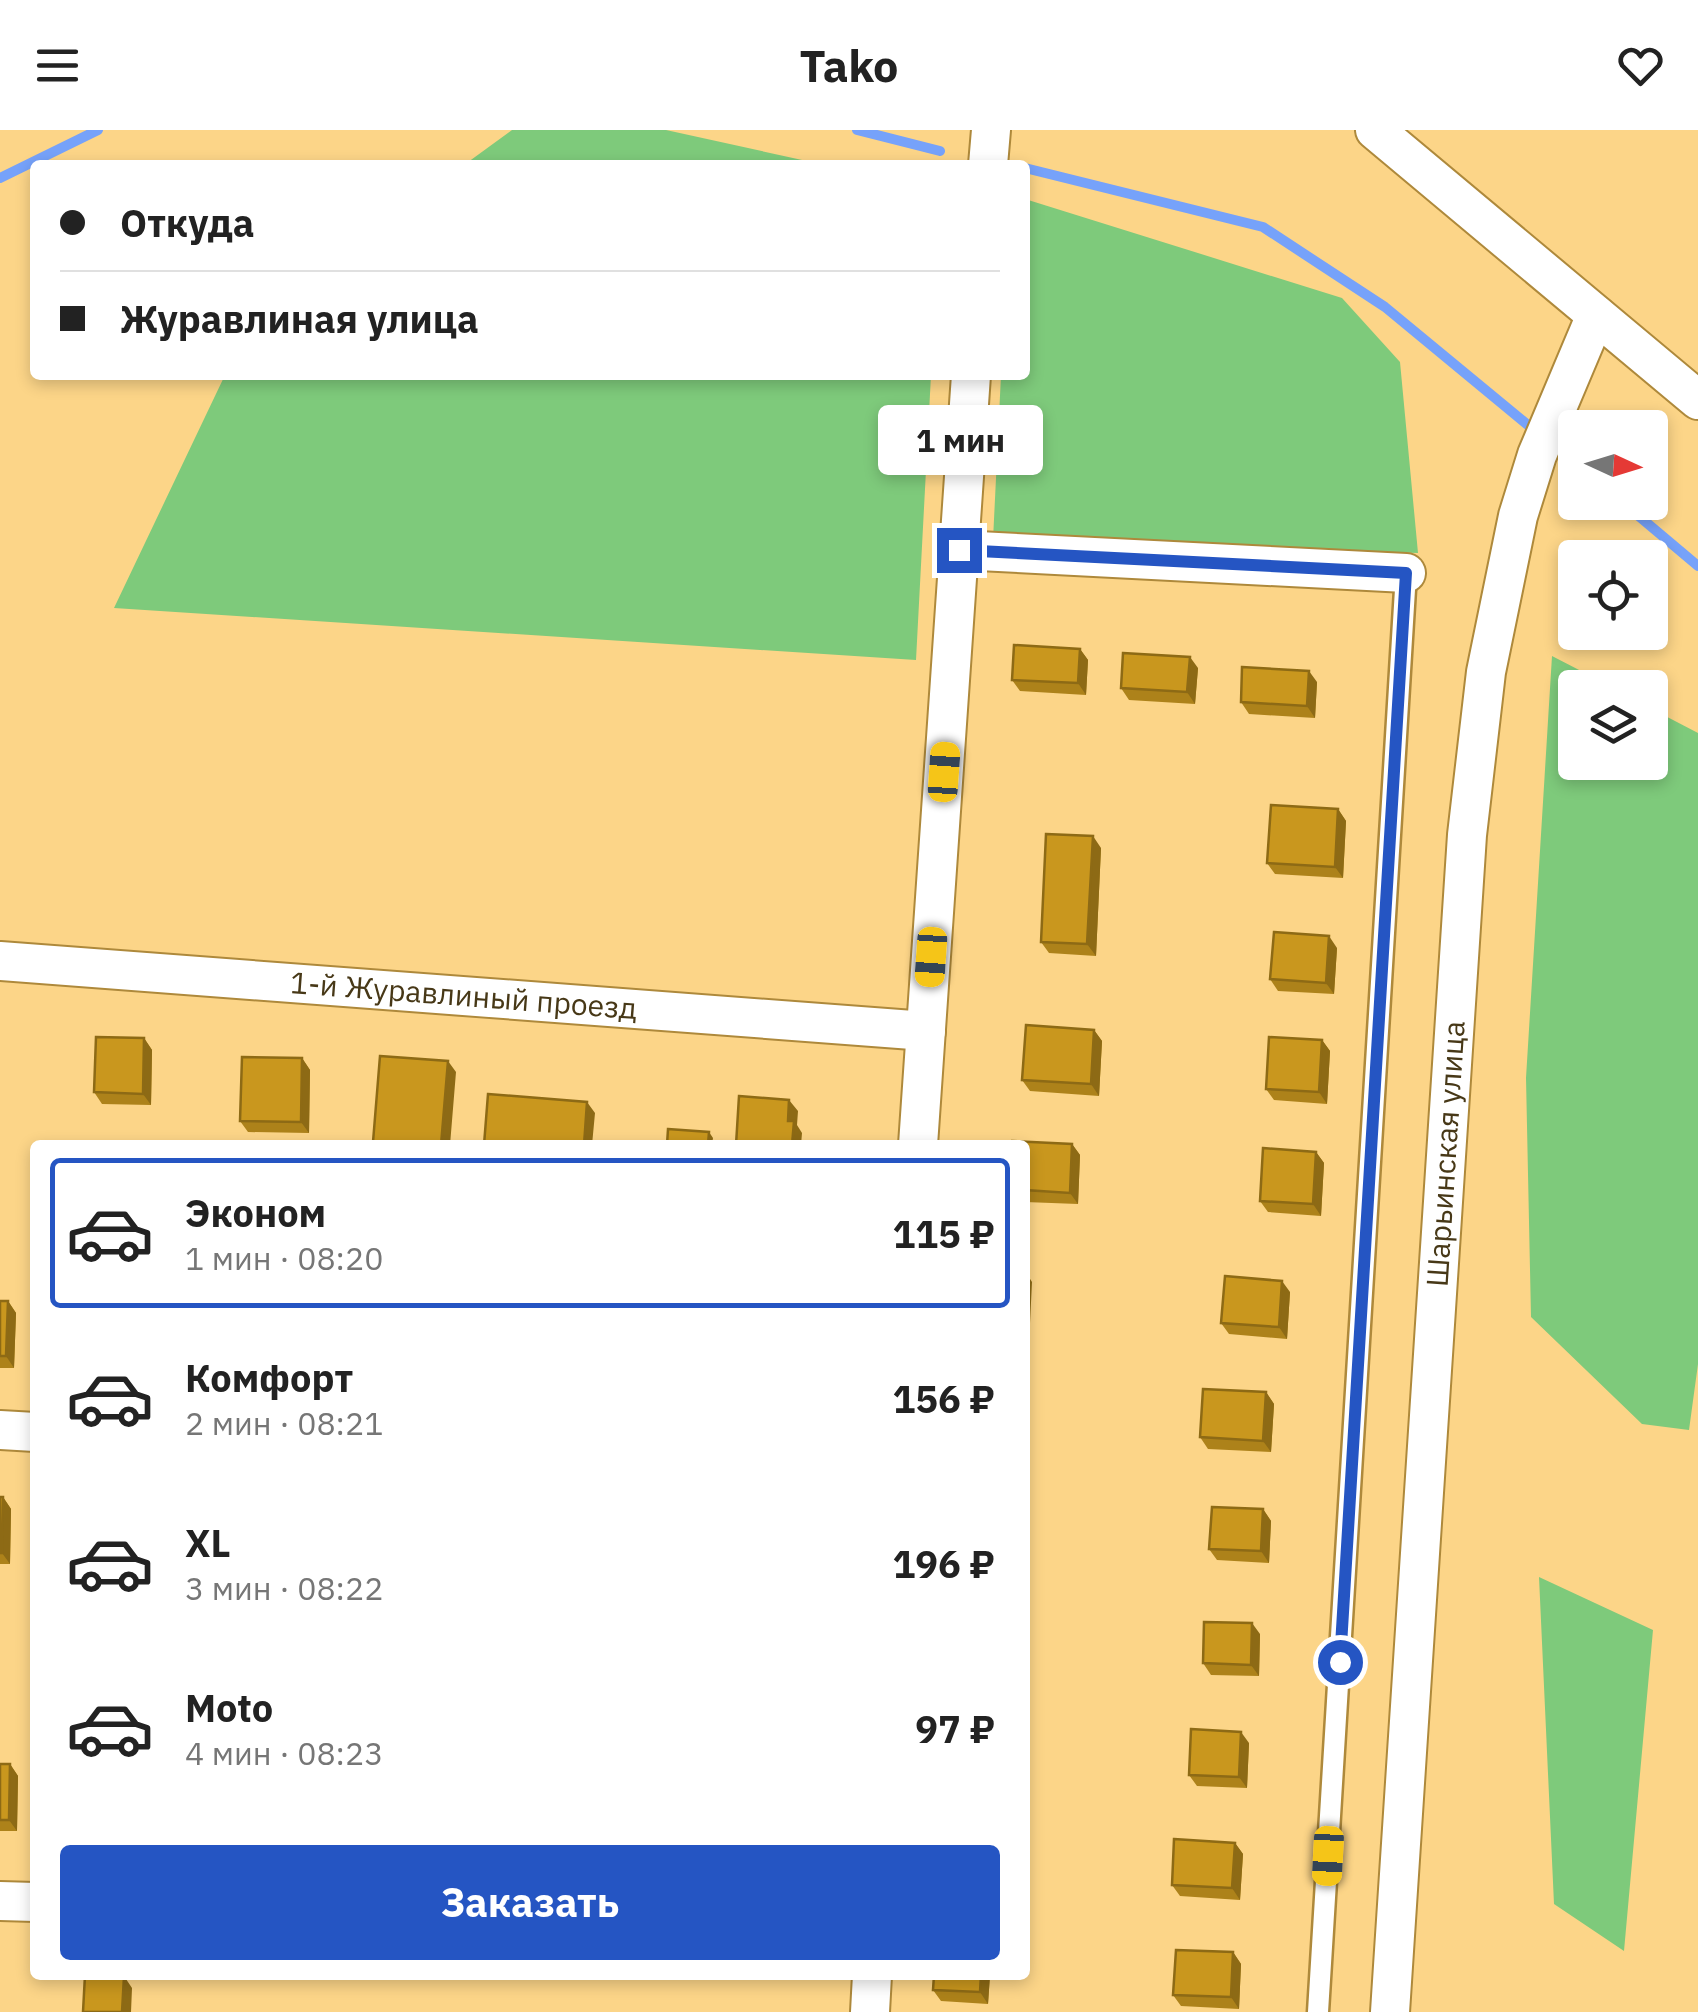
<!DOCTYPE html>
<html lang="ru">
<head>
<meta charset="utf-8">
<style>
	:root { --surface:#fff; --page:#f2f2f2; --text:#222; --muted:#767676; --line:#e0e0e0; --accent:#2555c3 }
	body { margin:0; font-family:"IBM Plex Sans",sans-serif; background:var(--page); color:var(--text); height:100vh; display:flex; flex-direction:column; font-size:38px; white-space:nowrap }
	* { box-sizing:border-box; margin:0 }
	p { font-size:32px; color:var(--muted) }
	.icon { flex:none; width:55px; height:55px; fill:none; stroke:currentColor; stroke-width:2; stroke-linecap:round; stroke-linejoin:round }
	.map { position:relative; flex:1; overflow:hidden }
	.drawer { position:absolute; left:30px; top:1010px; width:1000px; height:840px; display:flex; flex-direction:column; background:var(--surface); border-radius:10px; box-shadow:0 5px 15px #0003 }
	.drawer>* { flex:none }
	.banner { position:absolute; left:30px; top:30px; width:1000px; height:220px; border-radius:10px; box-shadow:0 5px 15px #0003; display:grid; align-content:center; height:220px; padding:0 30px; background:var(--surface) }
	.needle { width:65px; rotate:94deg }
	.tools { position:absolute; left:1558px; top:280px; display:grid; gap:20px }
	.tools a { display:grid; place-items:center; width:110px; height:110px; border-radius:10px; background:var(--surface); box-shadow:0 5px 15px #0003; font-size:50px }
	.end { position:absolute; width:45px; height:45px; margin:-22px; border:12px solid #2555c3; background:#fff; box-shadow:0 0 0 5px #fff }
	.from { border-radius:50% }
	.bubble { position:absolute; height:70px; border-radius:10px; background:var(--surface); box-shadow:0 5px 15px #0003; font-size:32px; font-weight:700; line-height:70px; text-align:center }
	.car { position:absolute; width:30px; height:60px; margin:-30px -15px; border-radius:12px; box-shadow:0 0 8px 2px #0007; background:linear-gradient(#f5c518 24%,#345 0 40%,#f5c518 0 76%,#345 0 86%,#f5c518 0) }
	.banner b { display:flex; align-items:center; gap:35px; height:95px; font-size:38px }
	.banner b+b { border-top:2px solid var(--line) }
	.banner i { width:25px; height:25px; background:var(--text) }
	ul { padding:18px 0 0; list-style:none }
	li { display:flex; align-items:center; gap:30px; height:150px; margin:0 20px 15px; padding:0 10px; border:5px solid transparent; border-radius:10px }
	li div { flex:1 }
	li b { display:block; font-size:38px }
	li em { font-style:normal; font-weight:700 }
	li.current { border-color:var(--accent) }
	li>.icon { width:90px; height:90px; stroke-width:1.5 }
	.action { display:flex; gap:20px; margin-top:auto; padding:20px 30px }
	.action a { flex:1; height:115px; border-radius:10px; background:var(--accent); color:#fff; font-size:40px; font-weight:700; line-height:115px; text-align:center }
	header { display:flex; justify-content:space-between; align-items:center; height:130px; padding:0 30px; background:var(--surface); font-size:45px; font-weight:700 }
	.map>svg:first-child { display:block }
	.green { fill:#7eca7b }
	.lines { fill:none; stroke-linecap:round; stroke-linejoin:round }
	.stream { stroke:#76a2fa; stroke-width:10 }
	.lane-casing { stroke:#ae893b; stroke-width:25 }
	.street-casing { stroke:#ae893b; stroke-width:42 }
	.lane { stroke:#fff; stroke-width:20 }
	.street { stroke:#fff; stroke-width:38 }
	.wall { fill:#ad821a }
	.shaded-wall { fill:#8d6a15 }
	.building { fill:#c9971e; stroke:#8d6a15; stroke-width:2.5 }
	.route { stroke:#2555c3; stroke-width:12 }
	.labels { text-anchor:middle; stroke-width:8; stroke-linejoin:round; paint-order:stroke }
	.street-label { font-size:30px; fill:#473817; stroke:#fcfcfc }
</style>
</head>
<body>
<header><svg class="icon" aria-label="menu" viewBox="0 0 24 24"><path d="M4 6h16M4 12h16M4 18h16"/></svg>Tako<svg class="icon" aria-label="heart" viewBox="0 0 24 24"><path d="M12 20l-8-8c-3-5 5-10 8-4 3-6 11-1 8 4z"/></svg></header>
<div class="map">
<svg width="1698" height="1882" viewBox="0 0 1698 1882">
	<rect width="100%" height="100%" fill="#fcd588"/>
	<path class="green" d="M 512,0 L 666,0 L 825,35 L 464,35 Z
		M 1025,69 L 1342,168 L 1400,232 L 1418,423 L 993,410 L 1001,245 L 1025,245 Z
		M 225,245 L 931,245 L 916,530 L 114,478 Z
		M 1552,526 L 1612,557 L 1575,558 L 1575,632 L 1650,632 L 1650,578 L 1698,603 L 1698,1234 L 1689,1300 L 1642,1294 L 1531,1187 L 1526,948 Z
		M 1539,1447 L 1653,1500 L 1624,1821 L 1554,1774 Z"/>
	<g class="lines">
		<path class="stream" d="M 857,0 L 940,21
			M 1025,38 L 1263,97 L 1385,177 L 1575,334
			M 0,48 L 98,0
			M 1622,372 L 1698,436"/>
		<g class="lane-casing">
			<path id="lane" d="M 1318,1882 L 1406,443"/>
		</g>
		<g class="street-casing">
			<g id="street">
				<path d="M 1375,0 L 1698,270"/>
				<path d="M 988,35 L 991,0"/>
				<path d="M 959,420 L 1406,443"/>
				<path id="s1" d="M 0,831 L 926,901"/>
				<path d="M 918,1015 L 971,245"/>
				<path d="M 0,1300 L 35,1302"/>
				<path d="M 0,1771 L 35,1772"/>
				<path d="M 870,1882 L 872,1845"/>
				<path id="s2" d="M 1390,1882 L 1467,705 L 1486,542 L 1518,386 L 1537,325 L 1596,185"/>
			</g>
		</g>
		<use href="#lane" class="lane"/>
		<use href="#street" class="street"/>
	</g>
	<path class="wall" d="M 1080,519 L 1088,530 L 1086,565 L 1020,561 L 1012,550 Z
		M 1198,538 L 1195,574 L 1129,570 L 1121,558 Z
		M 1317,552 L 1315,588 L 1249,584 L 1241,572 Z
		M 1338,679 L 1346,691 L 1343,748 L 1275,744 L 1267,733 Z
		M 1101,718 L 1096,826 L 1049,823 L 1041,812 Z
		M 1337,818 L 1334,864 L 1278,861 L 1270,849 Z
		M 1094,900 L 1102,911 L 1099,966 L 1030,961 L 1022,950 Z
		M 144,908 L 152,920 L 151,975 L 102,974 L 94,962 Z
		M 1322,910 L 1330,921 L 1327,974 L 1274,970 L 1266,959 Z
		M 302,928 L 310,940 L 309,1003 L 248,1002 L 240,991 Z
		M 1072,1014 L 1080,1025 L 1078,1074 L 1025,1072 L 1025,1015 Z
		M 1316,1022 L 1324,1033 L 1321,1086 L 1268,1082 L 1260,1071 Z
		M 1290,1162 L 1287,1209 L 1229,1204 L 1221,1193 Z
		M 0,1171 L 8,1171 L 16,1183 L 14,1238 L 0,1238 Z
		M 1266,1262 L 1274,1274 L 1271,1322 L 1208,1319 L 1200,1307 Z
		M 0,1367 L 3,1367 L 11,1379 L 10,1434 L 0,1434 Z
		M 1263,1379 L 1271,1391 L 1269,1433 L 1217,1430 L 1209,1419 Z
		M 1260,1504 L 1259,1546 L 1211,1545 L 1203,1533 Z
		M 1249,1613 L 1247,1658 L 1197,1656 L 1189,1645 Z
		M 0,1634 L 10,1634 L 18,1646 L 17,1701 L 0,1701 Z
		M 1235,1713 L 1243,1724 L 1240,1770 L 1180,1766 L 1172,1755 Z
		M 1233,1822 L 1241,1834 L 1239,1879 L 1181,1876 L 1173,1865 Z
		M 990,1845 L 988,1874 L 941,1871 L 933,1860 Z"/>
	<path class="shaded-wall" d="M 1080,519 L 1088,530 L 1086,565 L 1078,553 Z
		M 1190,527 L 1198,538 L 1195,574 L 1187,562 Z
		M 1309,541 L 1317,552 L 1315,588 L 1307,576 Z
		M 1338,679 L 1346,691 L 1343,748 L 1335,737 Z
		M 1093,706 L 1101,718 L 1096,826 L 1087,814 Z
		M 1329,806 L 1337,818 L 1334,864 L 1326,853 Z
		M 1094,900 L 1102,911 L 1099,966 L 1091,954 Z
		M 144,908 L 152,920 L 151,975 L 143,964 Z
		M 1322,910 L 1330,921 L 1327,974 L 1319,962 Z
		M 302,928 L 310,940 L 309,1003 L 301,992 Z
		M 448,931 L 456,942 L 450,1015 L 441,1015 Z
		M 789,970 L 798,981 L 797,995 L 802,1003 L 801,1015 L 792,1015 L 788,991 Z
		M 587,972 L 595,983 L 592,1015 L 584,1015 Z
		M 709,1002 L 713,1008 L 712,1015 L 708,1015 Z
		M 1072,1014 L 1080,1025 L 1078,1074 L 1070,1063 Z
		M 1316,1022 L 1324,1033 L 1321,1086 L 1313,1074 Z
		M 1025,1141 L 1032,1152 L 1030,1193 L 1025,1185 Z
		M 1282,1151 L 1290,1162 L 1287,1209 L 1279,1197 Z
		M 8,1171 L 16,1183 L 14,1238 L 6,1226 Z
		M 1266,1262 L 1274,1274 L 1271,1322 L 1263,1311 Z
		M 3,1367 L 11,1379 L 10,1434 L 2,1423 Z
		M 1263,1379 L 1271,1391 L 1269,1433 L 1261,1421 Z
		M 1025,1483 L 1030,1490 L 1028,1531 L 1025,1526 Z
		M 1252,1493 L 1260,1504 L 1259,1546 L 1251,1535 Z
		M 1241,1602 L 1249,1613 L 1247,1658 L 1239,1647 Z
		M 10,1634 L 18,1646 L 17,1701 L 9,1690 Z
		M 1235,1713 L 1243,1724 L 1240,1770 L 1232,1758 Z
		M 1233,1822 L 1241,1834 L 1239,1879 L 1231,1867 Z
		M 981,1845 L 990,1845 L 988,1874 L 980,1862 Z
		M 124,1846 L 132,1858 L 131,1882 L 122,1882 Z"/>
	<path class="building" d="M 1014,515 L 1080,519 L 1078,553 L 1012,550 Z
		M 1123,523 L 1190,527 L 1187,562 L 1121,558 Z
		M 1242,537 L 1309,541 L 1307,576 L 1241,572 Z
		M 1271,675 L 1338,679 L 1335,737 L 1267,733 Z
		M 1046,704 L 1093,706 L 1087,814 L 1041,812 Z
		M 1274,802 L 1329,806 L 1326,853 L 1270,849 Z
		M 1026,895 L 1094,900 L 1091,954 L 1022,950 Z
		M 96,907 L 144,908 L 143,964 L 94,962 Z
		M 1269,907 L 1322,910 L 1319,962 L 1266,959 Z
		M 380,926 L 448,931 L 441,1015 L 373,1012 Z
		M 242,927 L 302,928 L 301,992 L 240,991 Z
		M 488,964 L 587,972 L 584,1015 L 484,1015 Z
		M 739,966 L 789,970 L 788,991 L 794,991 L 792,1015 L 736,1015 Z
		M 668,999 L 709,1002 L 708,1015 L 667,1015 Z
		M 1012,1011 L 1072,1014 L 1070,1063 L 1025,1060 L 1025,1015 L 1011,1015 Z
		M 1263,1018 L 1316,1022 L 1313,1074 L 1260,1071 Z
		M 1225,1146 L 1282,1151 L 1279,1197 L 1221,1193 Z
		M 0,1171 L 8,1171 L 6,1226 L 0,1226 Z
		M 1203,1259 L 1266,1262 L 1263,1311 L 1200,1307 Z
		M 0,1367 L 3,1367 L 2,1423 L 0,1423 Z
		M 1212,1377 L 1263,1379 L 1261,1421 L 1209,1419 Z
		M 1204,1492 L 1252,1493 L 1251,1535 L 1203,1533 Z
		M 1191,1599 L 1241,1602 L 1239,1647 L 1189,1645 Z
		M 0,1634 L 10,1634 L 9,1690 L 0,1690 Z
		M 1174,1709 L 1235,1713 L 1232,1758 L 1172,1755 Z
		M 1176,1820 L 1233,1822 L 1231,1867 L 1173,1865 Z
		M 85,1845 L 124,1846 L 122,1882 L 83,1882 Z
		M 934,1845 L 981,1845 L 980,1862 L 933,1860 Z"/>
	<g class="lines">
		<path class="route" d="M 959,420 L 1406,443 L 1340,1532"/>
	</g>
	<g class="labels">
		<g class="street-label">
			<text dy="10" stroke="none"><textPath href="#s1" startOffset="465">1-й Журавлиный проезд</textPath></text>
			<text dy="10" stroke="none"><textPath href="#s2" startOffset="860">Шарьинская улица</textPath></text>
		</g>
	</g>
</svg>
<div class="tools">
<a><svg class="needle" viewBox="-14 -14 28 28"><path d="M0-13l5 13h-10z" fill="#e53935"/><path d="M0 13l5-13h-10z" fill="#767676"/></svg></a>
<a><svg class="icon" aria-label="locate" viewBox="0 0 24 24"><circle cx="12" cy="12" r="6"/><path d="M12 2v4M12 18v4M2 12h4M18 12h4"/></svg></a>
<a><svg class="icon" aria-label="layers" viewBox="0 0 24 24"><path d="M12 4l9 5-9 5-9-5zM3 14l9 5 9-5"/></svg></a>
</div>
<i class="end from" style="left:1340px;top:1532px"></i>
<i class="end" style="left:959px;top:420px"></i>
<div class="bubble" style="left:878px;top:275px;width:165px">1 мин</div>
<i class="car" style="left:944px;top:642px;rotate:4deg"></i>
<i class="car" style="left:931px;top:827px;rotate:184deg"></i>
<i class="car" style="left:1328px;top:1726px;rotate:183deg"></i>
<div class="banner">
<b><i class="from"></i>Откуда</b>
<b><i></i>Журавлиная улица</b>
</div>
<section class="drawer">
<ul>
<li class="current"><svg class="icon" aria-label="car" viewBox="0 0 24 24"><path d="M5 17H2v-5l4-1 3-4h7l3 4 3 1v5h-3M9 17h6M6 11h13"/><circle cx="7" cy="17" r="2"/><circle cx="17" cy="17" r="2"/></svg><div><b>Эконом</b><p>1 мин · 08:20</p></div><em>115 ₽</em></li>
<li><svg class="icon" aria-label="car" viewBox="0 0 24 24"><path d="M5 17H2v-5l4-1 3-4h7l3 4 3 1v5h-3M9 17h6M6 11h13"/><circle cx="7" cy="17" r="2"/><circle cx="17" cy="17" r="2"/></svg><div><b>Комфорт</b><p>2 мин · 08:21</p></div><em>156 ₽</em></li>
<li><svg class="icon" aria-label="car" viewBox="0 0 24 24"><path d="M5 17H2v-5l4-1 3-4h7l3 4 3 1v5h-3M9 17h6M6 11h13"/><circle cx="7" cy="17" r="2"/><circle cx="17" cy="17" r="2"/></svg><div><b>XL</b><p>3 мин · 08:22</p></div><em>196 ₽</em></li>
<li><svg class="icon" aria-label="car" viewBox="0 0 24 24"><path d="M5 17H2v-5l4-1 3-4h7l3 4 3 1v5h-3M9 17h6M6 11h13"/><circle cx="7" cy="17" r="2"/><circle cx="17" cy="17" r="2"/></svg><div><b>Moto</b><p>4 мин · 08:23</p></div><em>97 ₽</em></li>
</ul>
<div class="action"><a>Заказать</a></div>
</section>
</div>
</body>
</html>
